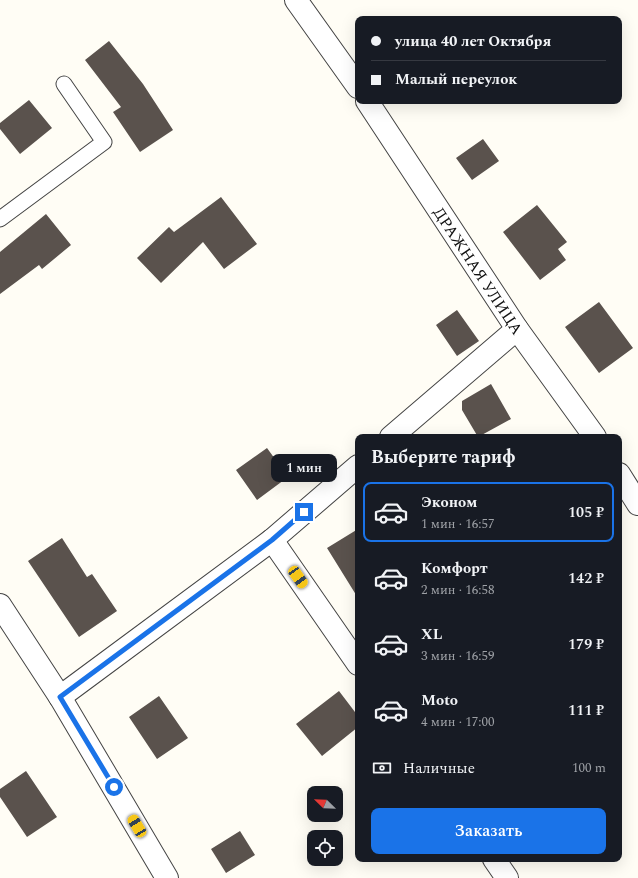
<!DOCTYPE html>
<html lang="ru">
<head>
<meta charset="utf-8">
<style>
	:root { --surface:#171b24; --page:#242831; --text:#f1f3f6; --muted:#9ea1a6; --line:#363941; --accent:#1a73e8 }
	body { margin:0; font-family:Spectral,serif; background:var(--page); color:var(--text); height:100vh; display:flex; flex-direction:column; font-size:15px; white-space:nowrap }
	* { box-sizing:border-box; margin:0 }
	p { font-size:13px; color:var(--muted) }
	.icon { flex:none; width:22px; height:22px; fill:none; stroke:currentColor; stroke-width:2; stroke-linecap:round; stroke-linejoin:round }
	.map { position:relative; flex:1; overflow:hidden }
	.details { position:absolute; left:355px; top:434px; width:267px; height:428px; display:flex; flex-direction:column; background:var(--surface); border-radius:8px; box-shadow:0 4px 16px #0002 }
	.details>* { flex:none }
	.hud { position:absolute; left:355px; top:16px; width:267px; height:88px; border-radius:8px; box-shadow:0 4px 16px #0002; display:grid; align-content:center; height:88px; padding:0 16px; background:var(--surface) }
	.needle { width:26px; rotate:293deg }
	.tools { position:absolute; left:307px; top:786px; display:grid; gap:8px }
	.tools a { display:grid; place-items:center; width:36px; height:36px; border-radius:8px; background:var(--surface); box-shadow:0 4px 16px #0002; font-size:20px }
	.end { position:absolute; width:18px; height:18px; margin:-9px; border:5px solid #1a73e8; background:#fff; box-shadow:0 0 0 2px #fff }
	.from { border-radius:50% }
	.bubble { position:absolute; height:28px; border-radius:8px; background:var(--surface); box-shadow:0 4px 16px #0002; font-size:13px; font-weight:600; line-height:28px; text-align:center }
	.car { position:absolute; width:12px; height:24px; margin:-12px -6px; border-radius:5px; box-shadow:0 0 3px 1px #0007; background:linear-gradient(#f5c518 24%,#345 0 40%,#f5c518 0 76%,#345 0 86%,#f5c518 0) }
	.hud b { display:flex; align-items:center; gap:14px; height:38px; font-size:15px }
	.hud b+b { border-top:1px solid var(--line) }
	.hud i { width:10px; height:10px; background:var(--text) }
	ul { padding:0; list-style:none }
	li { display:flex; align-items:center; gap:12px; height:60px; margin:0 8px 6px; padding:0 8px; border:2px solid transparent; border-radius:8px }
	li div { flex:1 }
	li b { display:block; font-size:15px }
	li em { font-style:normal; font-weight:600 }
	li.selected { border-color:var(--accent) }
	li>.icon { width:36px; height:36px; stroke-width:1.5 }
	h2 { padding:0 16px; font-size:18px; line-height:48px }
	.pay { display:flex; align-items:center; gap:10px; height:44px; padding:0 16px; font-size:15px }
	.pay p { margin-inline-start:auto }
	.cta { display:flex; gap:8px; margin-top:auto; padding:8px 16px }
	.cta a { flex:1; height:46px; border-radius:8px; background:var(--accent); color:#fff; font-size:16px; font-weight:600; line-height:46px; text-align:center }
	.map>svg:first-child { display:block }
	.building { fill:#5a524d }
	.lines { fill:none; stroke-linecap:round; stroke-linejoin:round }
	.service-casing { stroke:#444; stroke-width:17 }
	.minor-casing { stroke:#444; stroke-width:24 }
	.service { stroke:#fff; stroke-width:15 }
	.minor { stroke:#fff; stroke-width:22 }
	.route { stroke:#1a73e8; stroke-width:5 }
	.labels { text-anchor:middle; stroke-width:4; stroke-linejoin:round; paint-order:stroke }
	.street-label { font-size:16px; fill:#111; stroke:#fff }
</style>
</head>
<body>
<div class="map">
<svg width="638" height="878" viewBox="0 0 638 878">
	<rect width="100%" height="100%" fill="#fffdf5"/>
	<path class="building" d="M 109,41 L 143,84 L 173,130 L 140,152 L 113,112 L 121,107 L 85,60 Z
		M 29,100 L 52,128 L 20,154 L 0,129 L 0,123 Z
		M 483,139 L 499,161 L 472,180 L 456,158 Z
		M 221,197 L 257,244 L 224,269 L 203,242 L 161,283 L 137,258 L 169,227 L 174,232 Z
		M 537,205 L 567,242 L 558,249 L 566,260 L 540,280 L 503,232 Z
		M 46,214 L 71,245 L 42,269 L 39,265 L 0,294 L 0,252 Z
		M 599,302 L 633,348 L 599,373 L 565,327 Z
		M 457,310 L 479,341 L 457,356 L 436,325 Z
		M 491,384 L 511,419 L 478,437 L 462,410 L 462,401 Z
		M 267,448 L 288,477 L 257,500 L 236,470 Z
		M 358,529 L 358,598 L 327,548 Z
		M 62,538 L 87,577 L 92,574 L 117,611 L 79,637 L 28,561 Z
		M 339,691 L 358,716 L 358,727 L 322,756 L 296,724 Z
		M 159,696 L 188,738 L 157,759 L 129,717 Z
		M 26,771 L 57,817 L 27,837 L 0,797 L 0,789 Z
		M 240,831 L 255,855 L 226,873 L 211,849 Z"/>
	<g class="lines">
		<g class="service-casing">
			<path id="service" d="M 0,219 L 104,142 L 64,84"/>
		</g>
		<g class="minor-casing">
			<g id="minor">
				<path d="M 296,0 L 358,87"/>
				<path id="s1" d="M 367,101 L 517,329 L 595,437"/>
				<path d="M 391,437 L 517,329"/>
				<path d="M 619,474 L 638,504"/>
				<path d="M 272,540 L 358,664"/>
				<path d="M 0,605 L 60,697 L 167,878"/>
				<path d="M 60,697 L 272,540 L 358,466"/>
				<path d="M 494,859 L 507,878"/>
			</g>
		</g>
		<use href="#service" class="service"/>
		<use href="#minor" class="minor"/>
	</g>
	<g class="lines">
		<path class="route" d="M 114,787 L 60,697 L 272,540 L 304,512"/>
	</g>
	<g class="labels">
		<g class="street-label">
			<text dy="6" stroke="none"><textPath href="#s1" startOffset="203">ДРАЖНАЯ УЛИЦА</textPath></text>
		</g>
	</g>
</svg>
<div class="tools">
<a><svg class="needle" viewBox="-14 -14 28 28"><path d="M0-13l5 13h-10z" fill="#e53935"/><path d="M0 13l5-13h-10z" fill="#9ea1a6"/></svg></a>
<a><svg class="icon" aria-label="locate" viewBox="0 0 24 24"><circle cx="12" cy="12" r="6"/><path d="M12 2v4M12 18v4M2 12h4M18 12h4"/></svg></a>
</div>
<i class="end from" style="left:114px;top:787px"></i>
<i class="end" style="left:304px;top:512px"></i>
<div class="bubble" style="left:271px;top:454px;width:66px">1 мин</div>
<i class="car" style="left:298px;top:577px;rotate:145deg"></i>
<i class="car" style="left:137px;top:826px;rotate:329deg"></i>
<div class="hud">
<b><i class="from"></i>улица 40 лет Октября</b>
<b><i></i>Малый переулок</b>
</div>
<section class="details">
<h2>Выберите тариф</h2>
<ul>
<li class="selected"><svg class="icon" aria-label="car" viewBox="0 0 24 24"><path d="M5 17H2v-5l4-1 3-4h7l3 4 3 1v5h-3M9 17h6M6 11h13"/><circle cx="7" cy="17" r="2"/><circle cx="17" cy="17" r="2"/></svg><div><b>Эконом</b><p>1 мин · 16:57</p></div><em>105 ₽</em></li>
<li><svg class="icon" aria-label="car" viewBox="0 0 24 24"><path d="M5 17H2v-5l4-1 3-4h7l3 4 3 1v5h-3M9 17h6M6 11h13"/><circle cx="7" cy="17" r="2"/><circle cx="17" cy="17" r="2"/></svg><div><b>Комфорт</b><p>2 мин · 16:58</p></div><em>142 ₽</em></li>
<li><svg class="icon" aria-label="car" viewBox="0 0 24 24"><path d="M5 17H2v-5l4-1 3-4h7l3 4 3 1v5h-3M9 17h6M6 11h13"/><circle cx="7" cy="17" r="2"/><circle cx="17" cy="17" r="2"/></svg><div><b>XL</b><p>3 мин · 16:59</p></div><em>179 ₽</em></li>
<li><svg class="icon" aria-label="car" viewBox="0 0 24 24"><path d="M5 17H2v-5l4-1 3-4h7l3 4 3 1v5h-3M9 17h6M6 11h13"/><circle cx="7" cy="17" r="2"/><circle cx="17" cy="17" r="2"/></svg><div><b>Moto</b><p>4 мин · 17:00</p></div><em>111 ₽</em></li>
</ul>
<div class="pay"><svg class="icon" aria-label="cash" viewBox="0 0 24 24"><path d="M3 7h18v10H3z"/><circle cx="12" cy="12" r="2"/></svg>Наличные<p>100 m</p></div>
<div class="cta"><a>Заказать</a></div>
</section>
</div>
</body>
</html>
